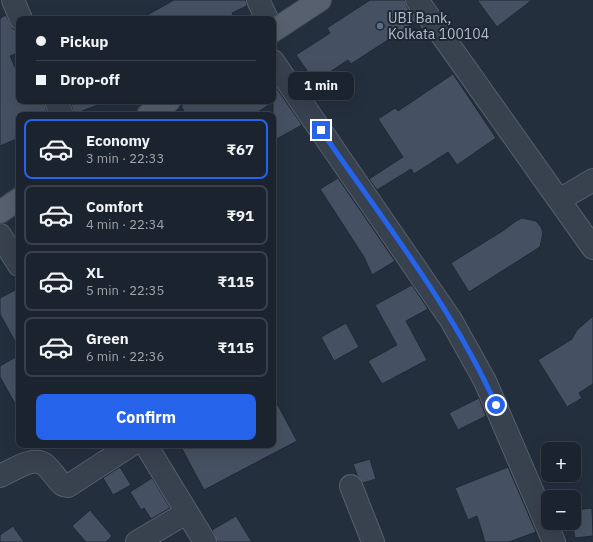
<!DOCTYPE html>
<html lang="en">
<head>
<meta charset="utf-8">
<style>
	:root { --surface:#1b232e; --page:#242b36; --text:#f1f3f6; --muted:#a0a4aa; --line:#39404a; --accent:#2563eb }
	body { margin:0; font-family:"IBM Plex Sans",sans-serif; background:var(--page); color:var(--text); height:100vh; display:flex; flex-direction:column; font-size:15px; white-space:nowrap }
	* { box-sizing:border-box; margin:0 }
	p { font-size:13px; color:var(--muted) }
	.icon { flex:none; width:22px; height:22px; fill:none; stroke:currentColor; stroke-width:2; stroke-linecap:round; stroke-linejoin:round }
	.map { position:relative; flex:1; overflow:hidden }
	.sheet { position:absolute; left:16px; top:112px; width:260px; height:336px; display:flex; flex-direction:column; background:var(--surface); border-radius:8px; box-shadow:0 4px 16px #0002,0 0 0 1px var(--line) }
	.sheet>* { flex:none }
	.guide { position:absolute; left:16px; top:16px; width:260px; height:88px; border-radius:8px; box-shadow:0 4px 16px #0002,0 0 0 1px var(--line); display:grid; align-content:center; height:88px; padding:0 20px; background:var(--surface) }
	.tools { position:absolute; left:541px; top:442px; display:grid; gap:8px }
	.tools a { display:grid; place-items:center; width:40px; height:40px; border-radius:8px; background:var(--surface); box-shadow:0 4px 16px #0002,0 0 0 1px var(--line); font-size:20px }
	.end { position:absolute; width:18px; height:18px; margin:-9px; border:5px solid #2563eb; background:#fff; box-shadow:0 0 0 2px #fff }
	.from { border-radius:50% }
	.bubble { position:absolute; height:28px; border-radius:8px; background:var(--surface); box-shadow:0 4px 16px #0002,0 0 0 1px var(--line); font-size:13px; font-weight:700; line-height:28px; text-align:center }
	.guide b { display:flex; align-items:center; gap:14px; height:38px; font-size:15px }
	.guide b+b { border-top:1px solid var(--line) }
	.guide i { width:10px; height:10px; background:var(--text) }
	ul { padding:7px 0 0; list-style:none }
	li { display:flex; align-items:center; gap:12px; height:60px; margin:0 8px 6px; padding:0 12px; border:2px solid var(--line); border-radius:8px }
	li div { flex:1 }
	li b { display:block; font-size:15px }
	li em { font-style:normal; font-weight:700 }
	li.active { border-color:var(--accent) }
	li>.icon { width:36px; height:36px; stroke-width:1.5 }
	.button { display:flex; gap:8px; margin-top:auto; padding:8px 20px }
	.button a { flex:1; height:46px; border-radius:8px; background:var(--accent); color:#fff; font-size:16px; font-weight:700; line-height:46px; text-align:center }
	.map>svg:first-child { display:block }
	.building { fill:#455162; stroke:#1f2835 }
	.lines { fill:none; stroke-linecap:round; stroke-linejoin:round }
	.minor-casing { stroke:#565f6c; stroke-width:24 }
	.major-casing { stroke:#414a57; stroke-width:24 }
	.minor { stroke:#38414e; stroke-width:22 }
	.major { stroke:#56606e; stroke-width:22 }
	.route { stroke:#2563eb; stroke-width:5 }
	.service-dot { fill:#5c6f8a; stroke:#1d2633; stroke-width:1.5 }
	.labels { text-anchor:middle; stroke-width:4; stroke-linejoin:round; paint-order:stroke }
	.poi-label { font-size:14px; fill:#b4bcc9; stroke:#1d2633; text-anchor:start }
</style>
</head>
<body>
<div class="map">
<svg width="593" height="542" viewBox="0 0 593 542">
	<rect width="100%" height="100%" fill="#242f3e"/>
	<path class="building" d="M 174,0 L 246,0 L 247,6 L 232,13 L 233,16 L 226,19 L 140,19 Z
		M 370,0 L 405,0 L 407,7 L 417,21 L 351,64 L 348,60 L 315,82 L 296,55 L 330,33 L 327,28 Z
		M 477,0 L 532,0 L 497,27 Z
		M 6,15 L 13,29 L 19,31 L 19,52 L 10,56 L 19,76 L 19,101 L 44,101 L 48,115 L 19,115 L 19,138 L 0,146 L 0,18 Z
		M 453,74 L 496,138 L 457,165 L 448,152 L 414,174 L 411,169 L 377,190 L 369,179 L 403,157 L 378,119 L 395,108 L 398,111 Z
		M 273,83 L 302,125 L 273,141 L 273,102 L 254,115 L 186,115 L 181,106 L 189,101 L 273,101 Z
		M 70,101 L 106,101 L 106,102 L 74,114 Z
		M 338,178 L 395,261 L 372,275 L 364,257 L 320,189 Z
		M 522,218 L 536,221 L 541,227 L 543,233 L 540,247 L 469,292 L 451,263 L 504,230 L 516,221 Z
		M 412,285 L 428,309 L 406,321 L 427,360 L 382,384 L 368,361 L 397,345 L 375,305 Z
		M 19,288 L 19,349 L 0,314 L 0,298 Z
		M 593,316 L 593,384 L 579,393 L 582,398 L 567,407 L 538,360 L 572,339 L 577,330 Z
		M 346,323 L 359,347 L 334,361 L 321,337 Z
		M 19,355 L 19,411 L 0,377 L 0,366 Z
		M 273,396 L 297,441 L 204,490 L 180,445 L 273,445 Z
		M 479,398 L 486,416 L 458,430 L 449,413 Z
		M 370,459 L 376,479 L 363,483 L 357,475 L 353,464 Z
		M 120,467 L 131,485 L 113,495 L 103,478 Z
		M 508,467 L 536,532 L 509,542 L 485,542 L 477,516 L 468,520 L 455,488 Z
		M 152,478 L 170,508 L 151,519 L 144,508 L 141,510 L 130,492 Z
		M 592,508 L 593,536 L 575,538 L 572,523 L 574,523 L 574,510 Z
		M 90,510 L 112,536 L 106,542 L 86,542 L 72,526 Z
		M 236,516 L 252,542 L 217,542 L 212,530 Z
		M 13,526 L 24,542 L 0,542 L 0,535 Z"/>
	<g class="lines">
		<g class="minor-casing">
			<path id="minor" d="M 13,0 L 21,19
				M 258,0 L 267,19
				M 417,0 L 593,248
				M 273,61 L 451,320 L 485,381 L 554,542
				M 56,101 L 62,115
				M 559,200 L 593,180
				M 0,235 L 19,265
				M 146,445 L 205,542
				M 0,476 C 11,471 33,456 44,464 C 51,469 56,479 63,485 L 68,486 L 131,445
				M 351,486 L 373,542
				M 137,542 L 186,513"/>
		</g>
		<g class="major-casing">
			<path id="major" d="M 273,31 L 320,0
				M 148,115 L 169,101
				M 0,212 L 19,199"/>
		</g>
		<use href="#minor" class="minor"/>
		<use href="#major" class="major"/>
	</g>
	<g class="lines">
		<path class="route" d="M 321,130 C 381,218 452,306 496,405"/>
	</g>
	<circle class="service-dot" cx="380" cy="26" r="4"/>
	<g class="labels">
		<g class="poi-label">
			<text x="388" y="23">UBI Bank,<tspan x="388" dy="16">Kolkata 100104</tspan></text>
		</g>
	</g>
</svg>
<div class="tools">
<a>+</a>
<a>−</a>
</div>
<i class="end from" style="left:496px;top:405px"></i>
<i class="end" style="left:321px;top:130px"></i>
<div class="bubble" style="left:288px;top:72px;width:66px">1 min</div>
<div class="guide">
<b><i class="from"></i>Pickup</b>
<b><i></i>Drop-off</b>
</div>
<section class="sheet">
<ul>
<li class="active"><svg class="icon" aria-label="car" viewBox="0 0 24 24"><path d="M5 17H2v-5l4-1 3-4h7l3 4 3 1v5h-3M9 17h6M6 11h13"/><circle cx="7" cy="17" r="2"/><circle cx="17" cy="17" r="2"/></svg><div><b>Economy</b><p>3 min · 22:33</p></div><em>₹67</em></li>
<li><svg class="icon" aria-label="car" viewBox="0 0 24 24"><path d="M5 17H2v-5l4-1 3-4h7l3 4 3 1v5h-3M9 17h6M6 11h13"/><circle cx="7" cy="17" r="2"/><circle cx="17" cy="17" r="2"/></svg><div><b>Comfort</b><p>4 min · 22:34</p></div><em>₹91</em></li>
<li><svg class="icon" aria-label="car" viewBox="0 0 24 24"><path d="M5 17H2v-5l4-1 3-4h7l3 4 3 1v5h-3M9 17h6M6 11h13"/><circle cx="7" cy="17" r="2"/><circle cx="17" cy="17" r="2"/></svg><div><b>XL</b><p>5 min · 22:35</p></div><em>₹115</em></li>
<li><svg class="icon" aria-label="car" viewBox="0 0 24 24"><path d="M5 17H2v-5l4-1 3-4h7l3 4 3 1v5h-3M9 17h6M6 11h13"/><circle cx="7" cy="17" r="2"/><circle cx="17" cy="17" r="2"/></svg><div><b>Green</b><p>6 min · 22:36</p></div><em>₹115</em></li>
</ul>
<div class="button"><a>Confirm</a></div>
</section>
</div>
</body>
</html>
